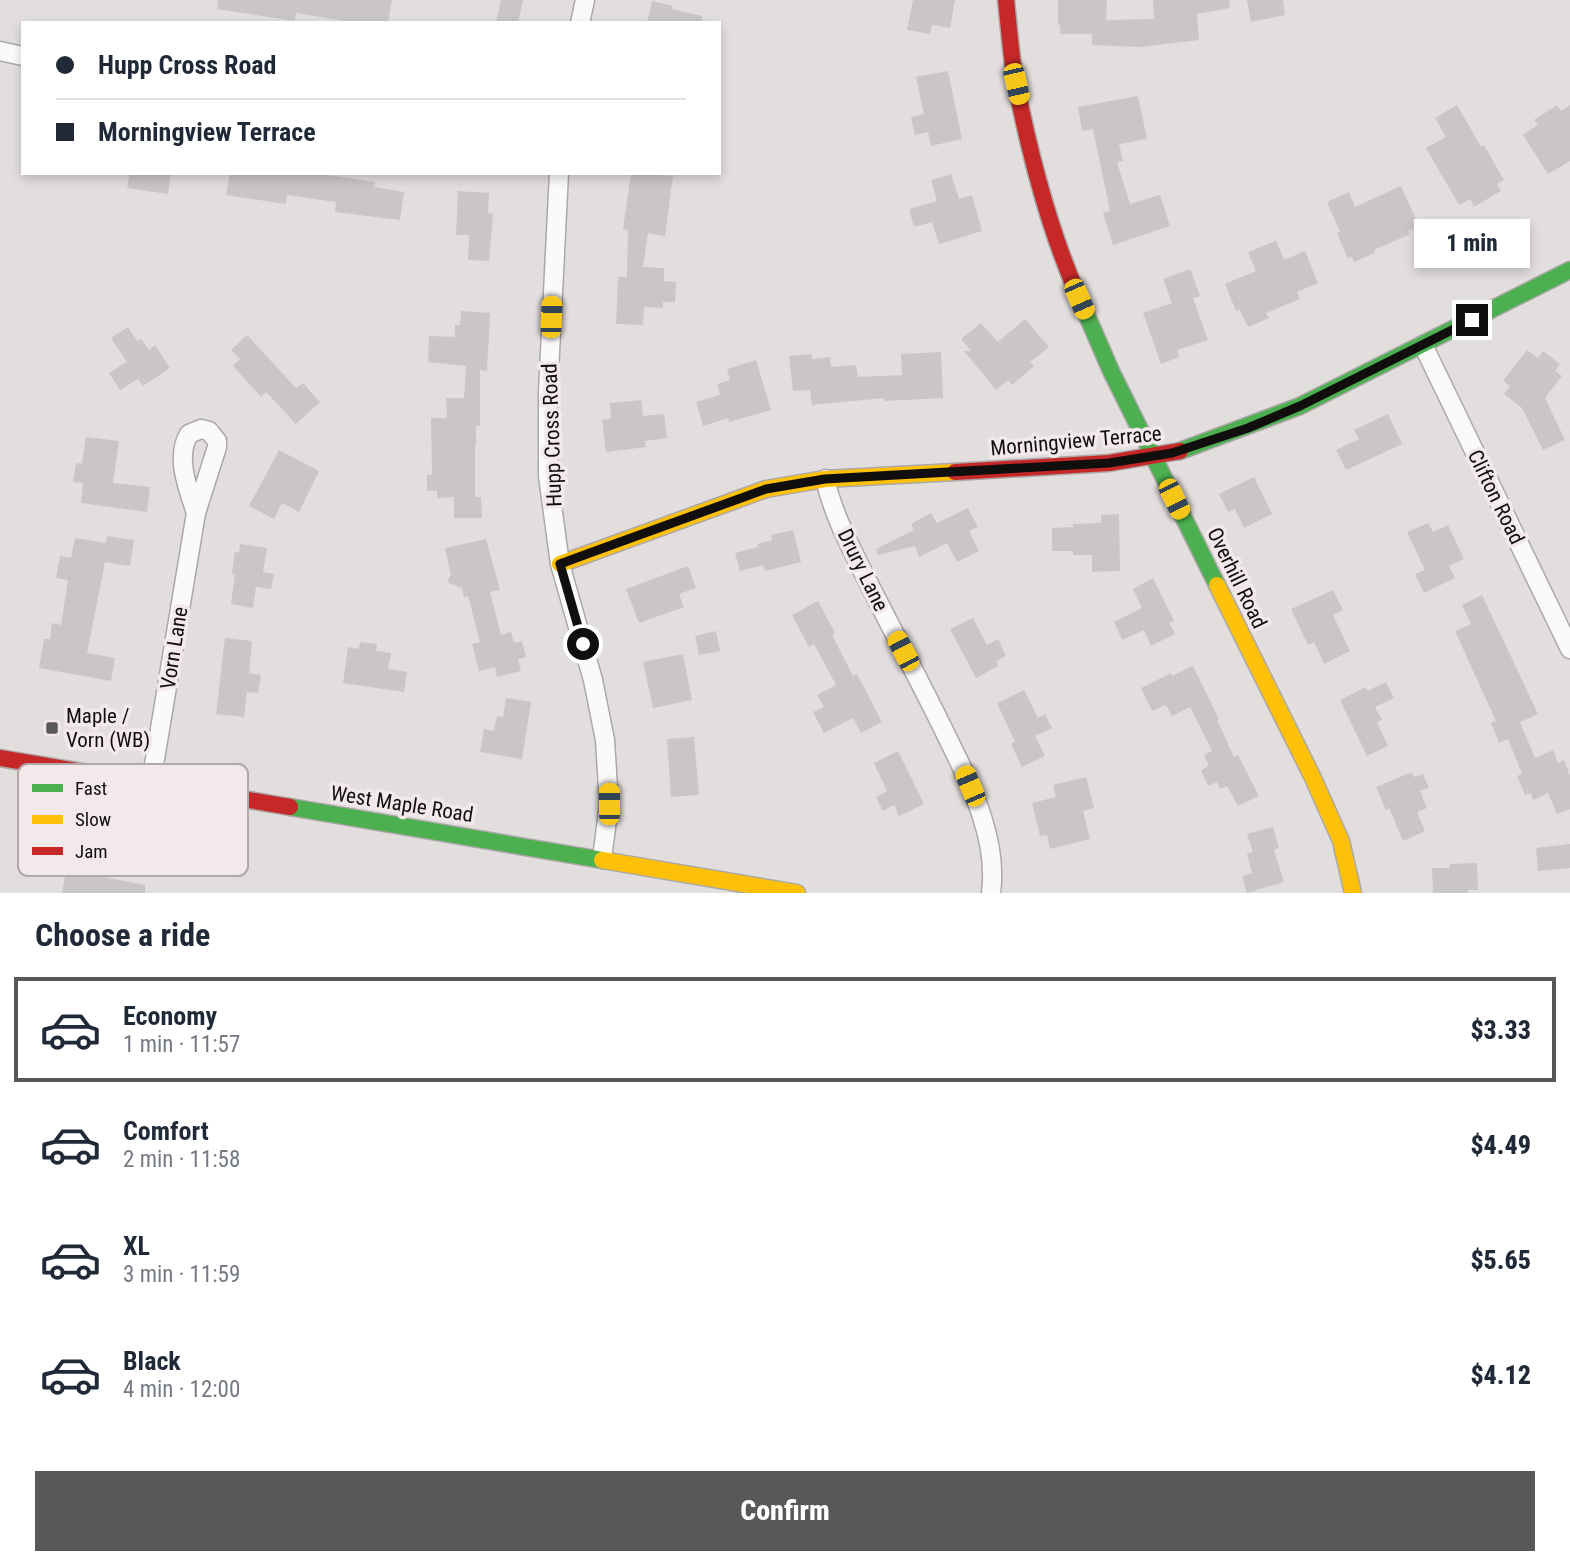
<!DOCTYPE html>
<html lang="en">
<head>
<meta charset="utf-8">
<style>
	:root { --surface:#fff; --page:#f6f6f7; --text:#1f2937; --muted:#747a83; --line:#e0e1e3; --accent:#5a5757 }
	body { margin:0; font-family:"Roboto Condensed",sans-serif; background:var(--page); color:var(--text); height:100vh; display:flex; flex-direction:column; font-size:26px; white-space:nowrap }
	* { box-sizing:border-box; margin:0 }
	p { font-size:23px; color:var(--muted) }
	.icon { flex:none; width:38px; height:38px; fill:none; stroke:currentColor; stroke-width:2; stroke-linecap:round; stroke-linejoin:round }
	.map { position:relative; height:893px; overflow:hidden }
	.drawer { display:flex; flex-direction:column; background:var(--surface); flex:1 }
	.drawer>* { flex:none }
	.hud { position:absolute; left:21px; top:21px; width:700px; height:154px; border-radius:0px; box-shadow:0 4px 10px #0003; display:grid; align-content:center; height:154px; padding:0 35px; background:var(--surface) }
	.end { position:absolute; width:32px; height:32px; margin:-16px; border:9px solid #110e0e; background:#fff; box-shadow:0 0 0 4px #fff }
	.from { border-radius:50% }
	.bubble { position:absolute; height:49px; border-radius:0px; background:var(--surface); box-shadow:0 4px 10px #0003; font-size:23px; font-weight:800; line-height:49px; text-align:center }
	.car { position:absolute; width:21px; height:42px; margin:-21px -10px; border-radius:9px; box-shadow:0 0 5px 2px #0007; background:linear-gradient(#f5c518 24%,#345 0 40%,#f5c518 0 76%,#345 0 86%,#f5c518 0) }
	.hud b { display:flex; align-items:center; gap:24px; height:66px; font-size:26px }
	.hud b+b { border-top:2px solid var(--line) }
	.hud i { width:18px; height:18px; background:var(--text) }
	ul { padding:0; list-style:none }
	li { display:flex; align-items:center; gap:21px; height:105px; margin:0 14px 10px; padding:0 21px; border:4px solid transparent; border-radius:0px }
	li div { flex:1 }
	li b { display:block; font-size:26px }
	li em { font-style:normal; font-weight:800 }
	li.on { border-color:var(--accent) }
	li>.icon { width:63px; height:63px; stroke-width:1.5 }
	h2 { padding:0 35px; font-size:32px; line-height:84px }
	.primary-button { display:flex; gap:14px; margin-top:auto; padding:14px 35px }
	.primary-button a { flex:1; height:80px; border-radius:0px; background:var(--accent); color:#fff; font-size:28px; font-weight:800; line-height:80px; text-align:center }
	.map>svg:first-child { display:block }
	.building { fill:#cac6c6 }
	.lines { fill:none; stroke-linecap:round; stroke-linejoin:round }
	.street-casing { stroke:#aca8a8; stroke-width:21 }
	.fast-casing { stroke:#aca8a8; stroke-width:19 }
	.slow-casing { stroke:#aca8a8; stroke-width:19 }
	.jam-casing { stroke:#aca8a8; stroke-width:19 }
	.street { stroke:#fbfafa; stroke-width:18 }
	.fast { stroke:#4caf50; stroke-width:16 }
	.slow { stroke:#ffc107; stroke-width:16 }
	.jam { stroke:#c62828; stroke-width:16 }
	.route { stroke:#110e0e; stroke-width:9 }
	.poi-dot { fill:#5a5757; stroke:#f3e9ea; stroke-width:2.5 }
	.labels { text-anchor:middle; stroke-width:7; stroke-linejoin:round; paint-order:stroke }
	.street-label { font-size:21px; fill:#110e0e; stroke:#f3e9ea }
	.poi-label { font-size:21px; fill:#110e0e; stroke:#f3e9ea; text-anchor:start }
	.key { fill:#f3e9ea; stroke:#afa7a8; stroke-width:2 }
	.key-label { font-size:19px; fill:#110e0e }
</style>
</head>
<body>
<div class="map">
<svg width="1570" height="893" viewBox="0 0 1570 893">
	<rect width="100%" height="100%" fill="#e3dede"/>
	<path class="building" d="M 218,0 L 392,0 L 388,23 L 358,23 L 296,13 L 295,21 L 217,9 Z
		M 501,0 L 523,0 L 518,23 L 496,23 Z
		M 913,0 L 955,0 L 950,28 L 932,25 L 930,34 L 907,30 Z
		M 1058,0 L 1107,0 L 1106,20 L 1154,19 L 1153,0 L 1229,0 L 1230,8 L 1197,14 L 1199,40 L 1140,47 L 1092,45 L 1092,34 L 1060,34 L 1060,25 L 1058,25 Z
		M 1247,0 L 1283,0 L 1285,15 L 1251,22 Z
		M 652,1 L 673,6 L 672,9 L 702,16 L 702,23 L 647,23 Z
		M 948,71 L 962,139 L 931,146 L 928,132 L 915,135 L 911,117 L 924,114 L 916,77 Z
		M 1138,96 L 1147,139 L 1119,144 L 1123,161 L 1117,162 L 1130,204 L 1160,195 L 1170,226 L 1113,245 L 1103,213 L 1110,211 L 1093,129 L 1082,131 L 1078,107 Z
		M 1457,105 L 1481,147 L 1484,145 L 1504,180 L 1497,184 L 1501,191 L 1474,207 L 1470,199 L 1459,205 L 1426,148 L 1446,137 L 1435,118 Z
		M 1557,105 L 1561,111 L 1570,105 L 1570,161 L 1548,174 L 1523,135 L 1538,125 L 1534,120 Z
		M 130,173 L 171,173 L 168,194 L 127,188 Z
		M 230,173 L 313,173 L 375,182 L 374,187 L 404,192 L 400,220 L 335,212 L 336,202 L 287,195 L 286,204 L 226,195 Z
		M 631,173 L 673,176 L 665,236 L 648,233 L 643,267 L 664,268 L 664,281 L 676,282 L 675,302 L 663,302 L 663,308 L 644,307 L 643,325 L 616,324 L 618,277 L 627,277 L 628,230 L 623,229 Z
		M 951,174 L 959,199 L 972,195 L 982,231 L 939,244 L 932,222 L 914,227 L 909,209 L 937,201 L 931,180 Z
		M 1401,186 L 1419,226 L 1408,231 L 1410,234 L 1374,250 L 1375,253 L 1354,262 L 1352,257 L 1348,259 L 1337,233 L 1340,232 L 1327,202 L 1349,192 L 1355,207 Z
		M 458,191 L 489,193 L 488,213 L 493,214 L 489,261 L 468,260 L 469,235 L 456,235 Z
		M 1276,241 L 1284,260 L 1305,251 L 1318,283 L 1297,292 L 1300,299 L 1266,313 L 1269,318 L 1248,327 L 1239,309 L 1236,311 L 1225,284 L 1256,271 L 1248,252 Z
		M 1190,269 L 1200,296 L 1193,298 L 1208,340 L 1177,350 L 1179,357 L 1161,364 L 1143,313 L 1172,303 L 1163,279 Z
		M 461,311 L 490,313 L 487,371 L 480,370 L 480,426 L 476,425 L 476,445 L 475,445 L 475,497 L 481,497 L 482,518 L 454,518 L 454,497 L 437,498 L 437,491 L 427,491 L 427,475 L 432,475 L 431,418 L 447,418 L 446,398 L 464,398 L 466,366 L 428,362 L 429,336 L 455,337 L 455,325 L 460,325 Z
		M 1025,319 L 1049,347 L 1030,362 L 1034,366 L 1012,385 L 1008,380 L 996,390 L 964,351 L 971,351 L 961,339 L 981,323 L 998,342 Z
		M 128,327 L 137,341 L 141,339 L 149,350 L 155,345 L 170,368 L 143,386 L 138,379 L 120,390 L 109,373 L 127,362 L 111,338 Z
		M 247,335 L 296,388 L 303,383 L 320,402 L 296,424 L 266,392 L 261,397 L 233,366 L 240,359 L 231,350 Z
		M 1527,350 L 1538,358 L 1543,351 L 1560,364 L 1555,371 L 1562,376 L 1545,398 L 1565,440 L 1543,450 L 1522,408 L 1504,394 L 1510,386 L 1503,381 Z
		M 941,352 L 943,398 L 884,401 L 884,398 L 812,405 L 810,390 L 793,391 L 789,356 L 812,354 L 812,359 L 830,357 L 831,367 L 856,365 L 858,377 L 902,375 L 901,354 Z
		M 756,360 L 771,410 L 729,422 L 728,418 L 703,426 L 696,402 L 720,395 L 717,384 L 730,380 L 727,369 Z
		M 641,400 L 643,416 L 664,414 L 667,438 L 645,441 L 646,447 L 606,452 L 602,420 L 611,419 L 610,403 Z
		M 1388,414 L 1402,444 L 1346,470 L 1336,450 L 1359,439 L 1354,430 Z
		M 86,437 L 119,441 L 113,483 L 150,487 L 147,512 L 81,503 L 83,483 L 73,482 L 76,463 L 82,464 Z
		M 279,450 L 319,471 L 299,512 L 282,503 L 274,519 L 249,506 Z
		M 1254,477 L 1272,514 L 1244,528 L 1235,509 L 1228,512 L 1219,494 Z
		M 968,508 L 978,527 L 969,531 L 979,551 L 957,562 L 947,543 L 919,557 L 915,546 L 878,555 L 876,549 L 914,530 L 911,524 L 931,513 L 937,523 Z
		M 1119,514 L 1120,571 L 1092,572 L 1092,555 L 1073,555 L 1073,551 L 1052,551 L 1052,528 L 1073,527 L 1073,524 L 1101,523 L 1101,515 Z
		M 1428,523 L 1433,532 L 1448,525 L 1464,559 L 1449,566 L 1455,578 L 1424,593 L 1415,574 L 1425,570 L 1407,532 Z
		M 793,530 L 801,562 L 765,571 L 763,565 L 740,571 L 735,553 L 758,547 L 758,544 L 772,540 L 771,535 Z
		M 107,536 L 134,540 L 130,566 L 105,562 L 87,653 L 115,658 L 111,681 L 39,668 L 44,639 L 50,639 L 52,623 L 61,625 L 68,580 L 56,578 L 60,556 L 71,558 L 75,538 L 106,543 Z
		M 486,539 L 500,590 L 490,592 L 501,635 L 511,632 L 514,643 L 522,641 L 526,657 L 518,659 L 521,671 L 497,677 L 495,667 L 479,671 L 472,644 L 480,642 L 468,596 L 464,597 L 462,588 L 447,582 L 451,575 L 445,548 Z
		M 240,544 L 267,548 L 263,572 L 274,574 L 271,589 L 256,587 L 253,608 L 231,604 L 235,574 L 232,574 L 235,552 L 239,553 Z
		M 688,566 L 696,588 L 679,594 L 684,607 L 639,623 L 626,589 Z
		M 1153,578 L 1174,621 L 1169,623 L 1175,634 L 1151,646 L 1144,630 L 1122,640 L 1114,622 L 1142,608 L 1133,589 Z
		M 1333,590 L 1343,610 L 1333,615 L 1350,651 L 1324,664 L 1314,642 L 1308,645 L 1291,609 Z
		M 1482,595 L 1538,714 L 1520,722 L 1535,758 L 1553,750 L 1558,763 L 1564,760 L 1570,776 L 1570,809 L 1557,814 L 1548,793 L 1533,800 L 1531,793 L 1525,795 L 1517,776 L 1522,774 L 1508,739 L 1499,743 L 1491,723 L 1496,721 L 1455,631 L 1471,624 L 1462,605 Z
		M 818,601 L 835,633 L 832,635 L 853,676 L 857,674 L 882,722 L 861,733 L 853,718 L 824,733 L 813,712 L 824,707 L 817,695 L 836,685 L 814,644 L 809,647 L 792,615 Z
		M 973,618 L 987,645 L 998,639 L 1006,656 L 996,661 L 998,666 L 976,678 L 950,629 Z
		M 716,631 L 720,651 L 699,655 L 695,636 Z
		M 225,638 L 252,641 L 249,673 L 261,675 L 258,693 L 247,692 L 244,717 L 216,714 Z
		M 360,642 L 377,644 L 376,651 L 391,653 L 388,669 L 407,672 L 404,692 L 343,683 L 348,647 L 359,649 Z
		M 683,654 L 692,700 L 653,708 L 643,662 Z
		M 1193,666 L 1219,719 L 1217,720 L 1234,757 L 1238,755 L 1259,796 L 1238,806 L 1227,786 L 1220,789 L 1217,782 L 1208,786 L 1201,770 L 1209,766 L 1204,755 L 1212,751 L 1190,707 L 1172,716 L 1166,705 L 1152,711 L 1141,688 L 1171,673 L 1172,676 Z
		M 1386,682 L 1394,698 L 1375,707 L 1382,720 L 1377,722 L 1388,746 L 1367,756 L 1340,700 L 1366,687 L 1367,691 Z
		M 1024,690 L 1038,718 L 1045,714 L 1052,728 L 1035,736 L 1045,756 L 1022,767 L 1011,744 L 1015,742 L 997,703 Z
		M 506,698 L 531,702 L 522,759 L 480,752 L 484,729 L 494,731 L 497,716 L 503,717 Z
		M 694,737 L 699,795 L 671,797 L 667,739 Z
		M 898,751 L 924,804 L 899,816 L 894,805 L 883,811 L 876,797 L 887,791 L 874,763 Z
		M 1412,772 L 1414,777 L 1423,774 L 1429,788 L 1420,791 L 1427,808 L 1417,812 L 1425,831 L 1403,841 L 1389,808 L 1386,810 L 1376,787 Z
		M 1086,777 L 1094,808 L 1083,811 L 1090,839 L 1050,849 L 1047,835 L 1040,836 L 1032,803 L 1056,797 L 1053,785 Z
		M 1273,827 L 1279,848 L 1274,850 L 1284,882 L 1247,893 L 1242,876 L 1252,873 L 1247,854 L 1253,852 L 1247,834 Z
		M 1570,844 L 1570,868 L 1538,871 L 1536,848 Z
		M 1477,863 L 1478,890 L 1468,890 L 1468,893 L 1433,893 L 1432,868 L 1450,868 L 1450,864 Z
		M 67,865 L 94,870 L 93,875 L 145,885 L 145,893 L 62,893 Z"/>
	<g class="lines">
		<g class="street-casing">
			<path id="street" d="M 580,23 L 585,0
				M 0,51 L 23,56
				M 559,173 L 548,393 L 548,476 L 560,564 L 593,680 L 605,740 L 609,804 L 602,859
				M 1423,345 L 1570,649
				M 825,479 C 833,514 850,546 866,578 C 894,634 924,688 951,745 C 973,789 998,842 991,893
				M 151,783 L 196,513 L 217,447 L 217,441 L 209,431 L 201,429 L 189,434 C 175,457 188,489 196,513"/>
		</g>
		<g class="fast-casing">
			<path id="fast" d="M 1078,295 L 1111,371 L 1217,585
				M 1180,451 L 1300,406 L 1570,270
				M 290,807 L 602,860"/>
		</g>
		<g class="slow-casing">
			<path id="slow" d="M 560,564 L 766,489 L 825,479 L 955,472
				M 1217,585 L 1313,778 L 1341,841 L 1353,893
				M 602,860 L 797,893"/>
		</g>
		<g class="jam-casing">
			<path id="jam" d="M 1006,0 C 1009,28 1011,57 1016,85 C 1030,155 1049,230 1078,295
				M 955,472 L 1109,463 L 1180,451
				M 0,758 L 290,807"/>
		</g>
		<use href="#street" class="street"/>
		<use href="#fast" class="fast"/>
		<use href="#slow" class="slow"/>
		<use href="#jam" class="jam"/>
	</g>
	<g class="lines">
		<path class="route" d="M 583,644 L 560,564 L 587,554 L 766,489 L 825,479 L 1109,463 L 1172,453 L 1248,428 L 1300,406 L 1472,320"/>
	</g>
	<rect class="poi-dot" x="45" y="721" width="14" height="14" rx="3.5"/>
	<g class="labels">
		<g class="street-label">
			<text transform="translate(552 435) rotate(-92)" y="7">Hupp Cross Road</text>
			<text transform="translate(1076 441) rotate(-5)" y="7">Morningview Terrace</text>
			<text transform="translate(1496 497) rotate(64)" y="7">Clifton Road</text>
			<text transform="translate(863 570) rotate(64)" y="7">Drury Lane</text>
			<text transform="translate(1237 578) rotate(64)" y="7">Overhill Road</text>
			<text transform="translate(174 648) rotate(-81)" y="7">Vorn Lane</text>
			<text transform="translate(402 804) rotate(9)" y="7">West Maple Road</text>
		</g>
		<g class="poi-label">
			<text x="66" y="723">Maple /<tspan x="66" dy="24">Vorn (WB)</tspan></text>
		</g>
	</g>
	<rect x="18" y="764" width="230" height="112" rx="10" class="key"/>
	<rect x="32" y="784" width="31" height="8" fill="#4caf50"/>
	<rect x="32" y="815" width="31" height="9" fill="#ffc107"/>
	<rect x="32" y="847" width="31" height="8" fill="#c62828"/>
	<g class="key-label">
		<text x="75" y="795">Fast</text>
		<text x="75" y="826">Slow</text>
		<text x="75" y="858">Jam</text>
	</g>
</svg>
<i class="end from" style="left:583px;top:644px"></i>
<i class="end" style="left:1472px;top:320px"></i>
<div class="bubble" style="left:1414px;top:219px;width:116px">1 min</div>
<i class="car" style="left:1016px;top:84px;rotate:167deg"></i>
<i class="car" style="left:1079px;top:299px;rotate:156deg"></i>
<i class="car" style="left:551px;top:317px;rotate:2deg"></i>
<i class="car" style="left:1174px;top:499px;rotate:154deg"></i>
<i class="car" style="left:903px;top:651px;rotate:332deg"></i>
<i class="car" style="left:970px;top:786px;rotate:337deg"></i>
<i class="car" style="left:609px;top:804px;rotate:0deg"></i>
<div class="hud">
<b><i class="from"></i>Hupp Cross Road</b>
<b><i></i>Morningview Terrace</b>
</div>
</div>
<section class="drawer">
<h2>Choose a ride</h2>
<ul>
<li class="on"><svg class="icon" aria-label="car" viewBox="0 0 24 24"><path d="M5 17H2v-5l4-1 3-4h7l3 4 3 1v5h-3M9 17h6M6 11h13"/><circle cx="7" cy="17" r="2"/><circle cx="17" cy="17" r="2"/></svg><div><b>Economy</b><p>1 min · 11:57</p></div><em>$3.33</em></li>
<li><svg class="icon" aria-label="car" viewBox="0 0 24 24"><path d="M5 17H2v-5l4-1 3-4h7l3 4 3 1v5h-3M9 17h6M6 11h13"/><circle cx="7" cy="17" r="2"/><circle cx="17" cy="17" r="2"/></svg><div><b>Comfort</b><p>2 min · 11:58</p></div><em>$4.49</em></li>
<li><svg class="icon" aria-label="car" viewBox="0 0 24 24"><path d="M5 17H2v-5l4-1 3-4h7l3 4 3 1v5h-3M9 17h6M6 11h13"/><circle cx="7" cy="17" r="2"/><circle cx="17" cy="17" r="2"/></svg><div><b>XL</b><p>3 min · 11:59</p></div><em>$5.65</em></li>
<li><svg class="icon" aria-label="car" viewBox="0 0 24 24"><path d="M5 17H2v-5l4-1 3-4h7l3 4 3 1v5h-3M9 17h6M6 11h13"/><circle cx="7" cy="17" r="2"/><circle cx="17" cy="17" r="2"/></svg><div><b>Black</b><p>4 min · 12:00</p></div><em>$4.12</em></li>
</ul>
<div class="primary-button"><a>Confirm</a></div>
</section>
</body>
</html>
